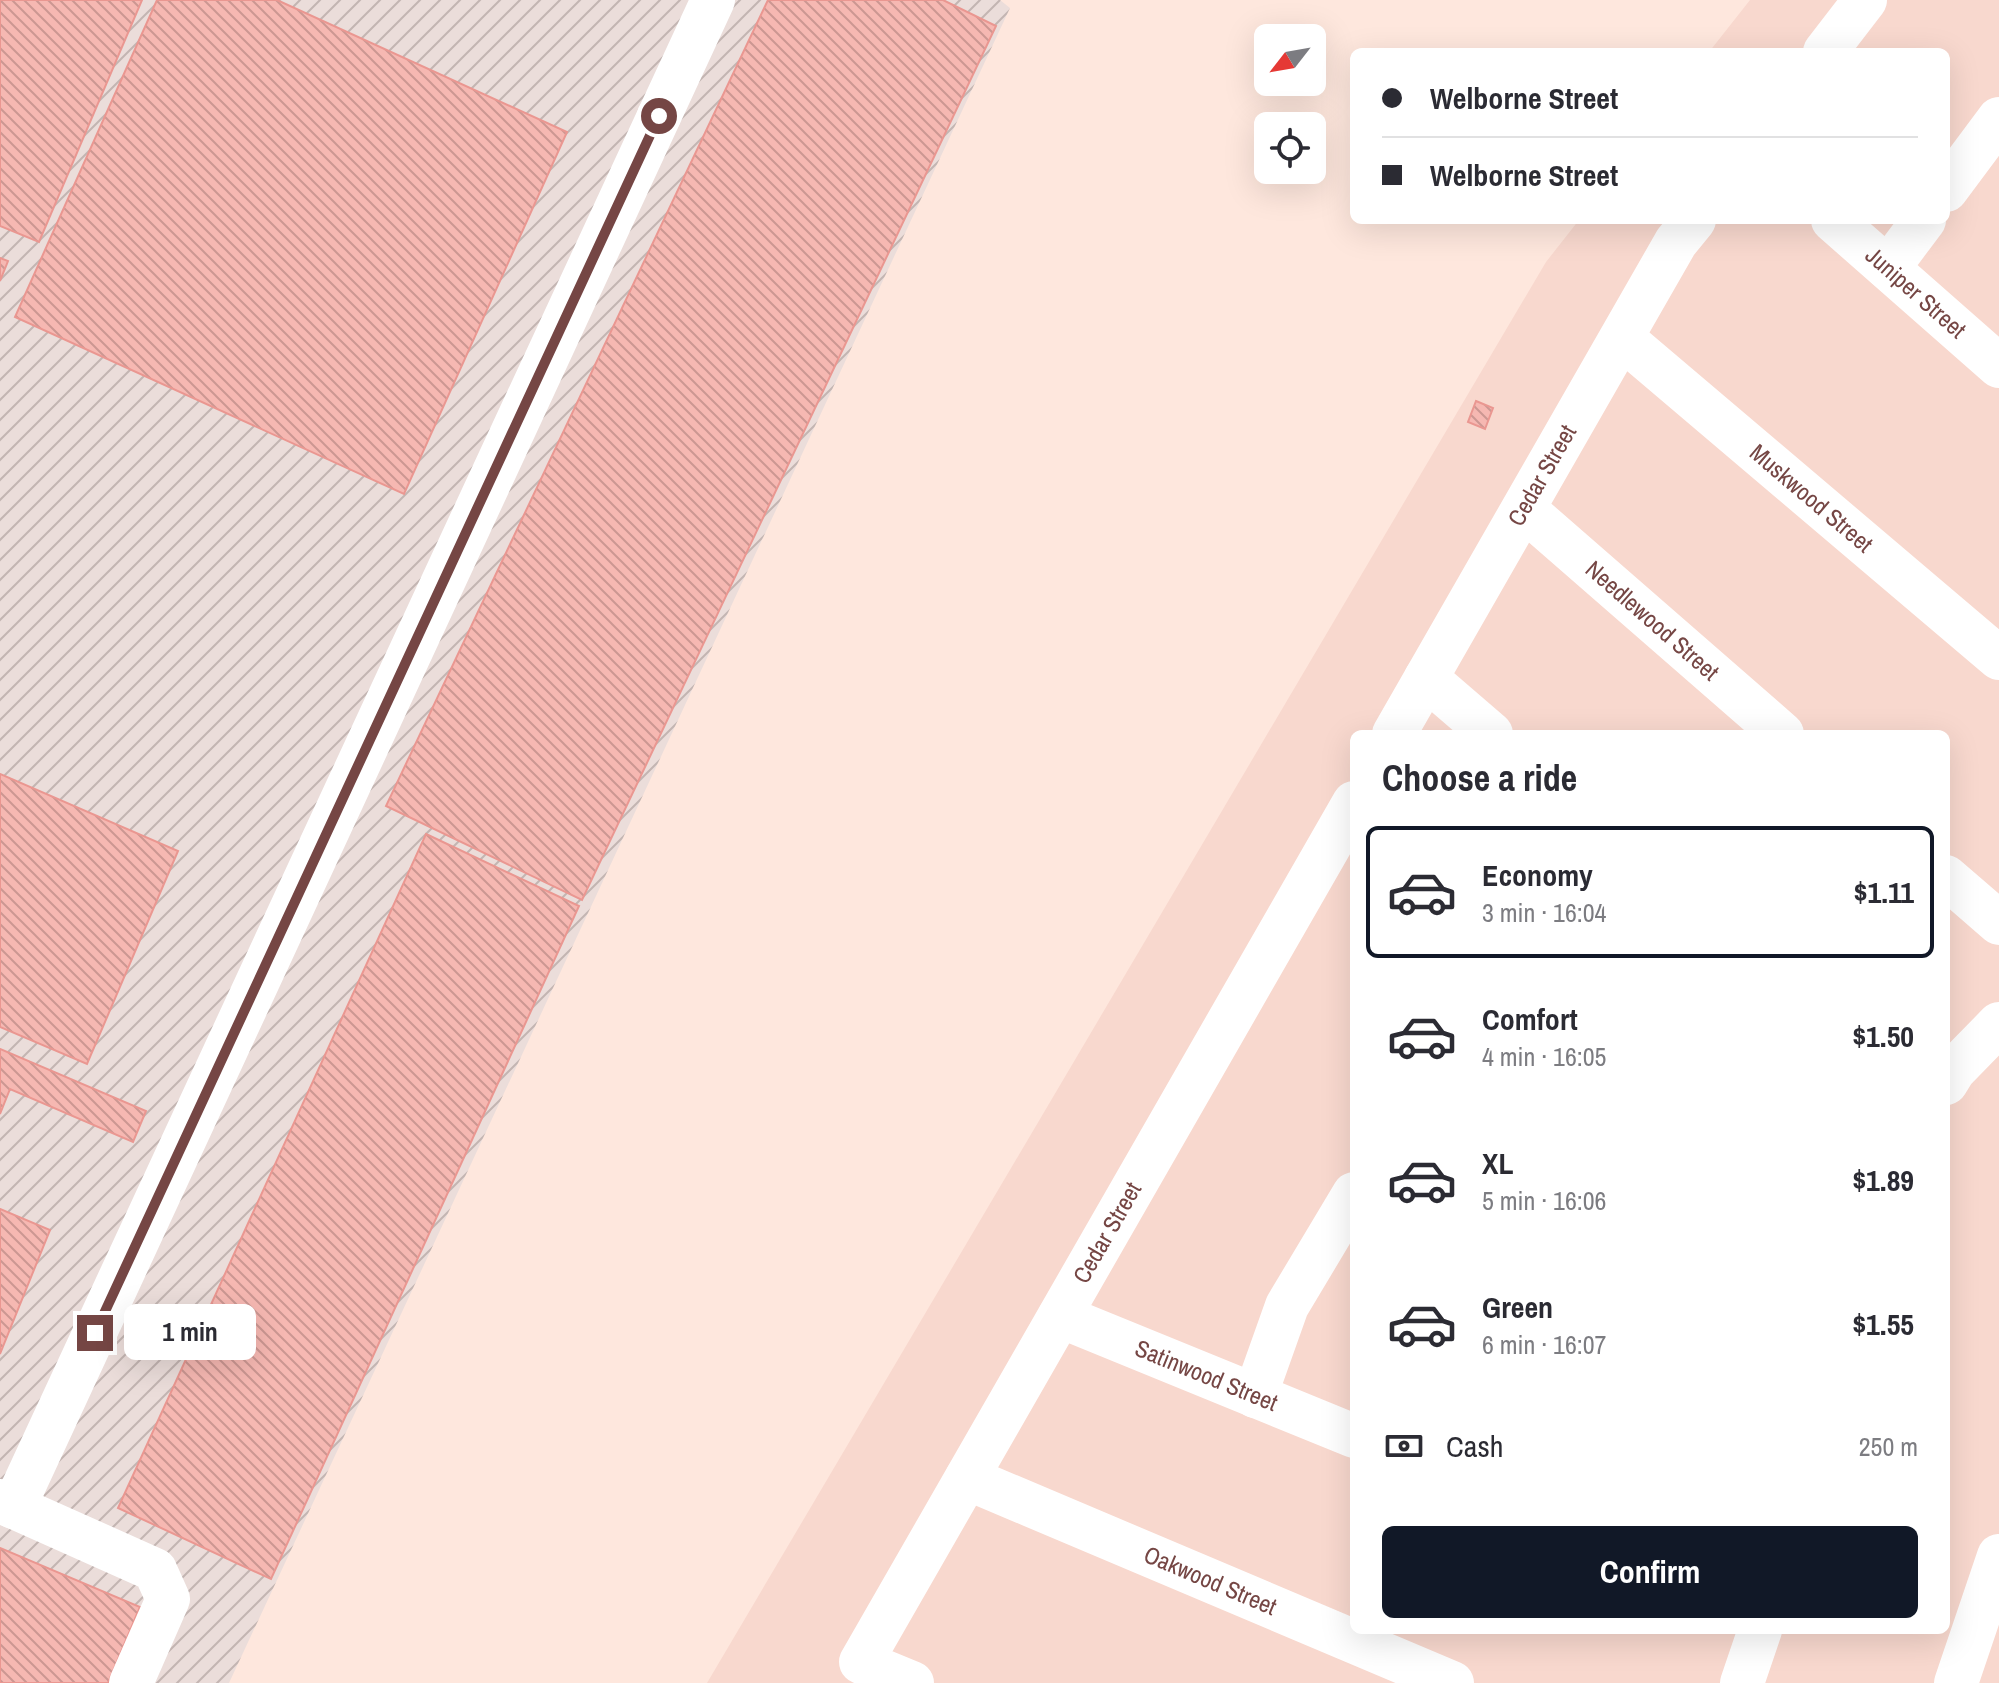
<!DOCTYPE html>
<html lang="en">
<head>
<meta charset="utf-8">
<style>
	:root { --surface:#fff; --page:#f2f2f3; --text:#2b2b33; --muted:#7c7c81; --line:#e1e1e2; --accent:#111827 }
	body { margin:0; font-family:"Archivo Narrow",sans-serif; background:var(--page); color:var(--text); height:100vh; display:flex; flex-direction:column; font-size:30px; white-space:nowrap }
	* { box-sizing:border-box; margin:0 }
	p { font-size:26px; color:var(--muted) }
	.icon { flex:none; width:44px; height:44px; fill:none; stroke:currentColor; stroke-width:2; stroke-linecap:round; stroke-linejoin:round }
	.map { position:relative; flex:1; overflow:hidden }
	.drawer { position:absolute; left:1350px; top:730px; width:600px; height:904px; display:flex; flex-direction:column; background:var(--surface); border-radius:12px; box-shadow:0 8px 32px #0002 }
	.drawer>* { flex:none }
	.top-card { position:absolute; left:1350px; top:48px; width:600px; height:176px; border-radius:12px; box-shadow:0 8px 32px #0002; display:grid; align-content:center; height:176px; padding:0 32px; background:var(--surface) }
	.needle { width:52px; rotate:239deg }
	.controls { position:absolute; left:1254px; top:24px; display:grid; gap:16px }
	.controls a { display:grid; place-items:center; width:72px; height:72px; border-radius:12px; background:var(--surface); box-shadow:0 8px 32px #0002; font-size:40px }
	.end { position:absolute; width:36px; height:36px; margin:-18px; border:10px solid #754644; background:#fff; box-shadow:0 0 0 4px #fff }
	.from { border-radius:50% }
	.bubble { position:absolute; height:56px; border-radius:12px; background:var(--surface); box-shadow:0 8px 32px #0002; font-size:26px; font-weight:800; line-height:56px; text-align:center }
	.top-card b { display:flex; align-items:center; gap:28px; height:76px; font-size:30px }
	.top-card b+b { border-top:2px solid var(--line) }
	.top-card i { width:20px; height:20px; background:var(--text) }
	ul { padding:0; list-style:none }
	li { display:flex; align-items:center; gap:24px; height:132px; margin:0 16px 12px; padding:0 16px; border:4px solid transparent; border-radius:12px }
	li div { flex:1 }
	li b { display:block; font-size:30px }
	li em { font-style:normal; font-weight:800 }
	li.on { border-color:var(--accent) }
	li>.icon { width:72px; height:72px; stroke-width:1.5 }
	h2 { padding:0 32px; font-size:36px; line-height:96px }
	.pay { display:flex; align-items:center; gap:20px; height:88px; padding:0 32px; font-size:30px }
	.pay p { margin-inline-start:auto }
	.cta { display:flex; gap:16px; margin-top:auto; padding:16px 32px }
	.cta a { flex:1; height:92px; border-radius:12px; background:var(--accent); color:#fff; font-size:32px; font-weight:800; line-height:92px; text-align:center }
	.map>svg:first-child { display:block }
	.residential { fill:#f8d8ce; fill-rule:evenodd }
	.industrial { fill:url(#industrial-furrows) }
	.building { fill:url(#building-back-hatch); stroke:#ea9791; stroke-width:2 }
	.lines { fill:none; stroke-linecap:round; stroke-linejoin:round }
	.minor { stroke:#fff; stroke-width:44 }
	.route { stroke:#754644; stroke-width:10 }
	.labels { text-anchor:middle; stroke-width:6; stroke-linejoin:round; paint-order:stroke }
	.street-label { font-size:24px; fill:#754644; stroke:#ffede5 }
</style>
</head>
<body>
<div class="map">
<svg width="1999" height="1683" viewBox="0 0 1999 1683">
	<defs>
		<pattern id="industrial-furrows" width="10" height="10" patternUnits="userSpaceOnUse" patternTransform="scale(2)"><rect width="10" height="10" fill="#ebddda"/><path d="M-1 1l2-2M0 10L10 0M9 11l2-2" fill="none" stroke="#c3b5b2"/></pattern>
		<pattern id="building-back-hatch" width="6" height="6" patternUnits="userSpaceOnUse" patternTransform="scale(2)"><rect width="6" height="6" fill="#f6b8b2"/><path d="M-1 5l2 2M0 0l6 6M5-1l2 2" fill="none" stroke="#cc9792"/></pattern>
	</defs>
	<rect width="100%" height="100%" fill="#fee7dd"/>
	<path class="residential" d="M 1750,0 L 1999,0 L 1999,1683 L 707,1683 L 1546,262 L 1579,220 L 1946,220 L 1946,52 L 1709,52 ZM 1354,734 L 1946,734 L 1946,1630 L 1354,1630 Z"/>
	<path class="industrial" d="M 0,0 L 1000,0 L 1010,8 L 229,1683 L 0,1683 Z"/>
	<path class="building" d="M 0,0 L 142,0 L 39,242 L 0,226 Z
		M 157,0 L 277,0 L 567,132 L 404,494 L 15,317 Z
		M 768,0 L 943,0 L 996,26 L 582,900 L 386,806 Z
		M 0,258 L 8,261 L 0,281 Z
		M 1476,401 L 1493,408 L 1485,429 L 1468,422 Z
		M 0,774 L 178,851 L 87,1064 L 0,1027 Z
		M 426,834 L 579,906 L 271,1579 L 118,1508 Z
		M 0,1049 L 146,1111 L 133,1142 L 10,1089 L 0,1114 Z
		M 0,1209 L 50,1230 L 0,1354 Z
		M 0,1548 L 140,1607 L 108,1683 L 0,1683 Z"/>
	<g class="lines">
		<g class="minor">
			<path d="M 1825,52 L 1865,0"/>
			<path d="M 1946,190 L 1999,119"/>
			<path id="s1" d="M 1833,220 L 1999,366"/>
			<path d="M 1888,268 L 1924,220"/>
			<path id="s2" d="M 1622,338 L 1999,658"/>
			<path id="s3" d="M 1524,509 L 1782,734"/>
			<path d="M 1426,678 L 1491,734"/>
			<path id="s4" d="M 1394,734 L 1676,242 L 1694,220"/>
			<path d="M 1946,877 L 1999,923"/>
			<path d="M 1946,1083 L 1954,1070 L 1999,1024"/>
			<path id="s5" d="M 1060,1316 L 1354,1436"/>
			<path d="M 1255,1396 L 1287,1306 L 1354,1194"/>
			<path id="s6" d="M 967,1478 L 1452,1683"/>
			<path d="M 0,1501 L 14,1507 L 713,0"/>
			<path d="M 14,1507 L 155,1570 L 168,1599 L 131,1683"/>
			<path id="s7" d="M 912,1683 L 861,1662 L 1354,803"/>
			<path d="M 1742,1683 L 1760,1630"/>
			<path d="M 1956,1683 L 1999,1556"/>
		</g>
	</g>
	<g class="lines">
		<path class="route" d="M 95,1333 L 659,116"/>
	</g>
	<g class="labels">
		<g class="street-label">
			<text dy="8" stroke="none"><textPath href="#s1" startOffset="110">Juniper Street</textPath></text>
			<text dy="8" stroke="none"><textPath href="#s4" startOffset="298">Cedar Street</textPath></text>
			<text dy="8" stroke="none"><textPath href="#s2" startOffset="248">Muskwood Street</textPath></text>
			<text dy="8" stroke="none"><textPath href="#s3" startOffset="170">Needlewood Street</textPath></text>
			<text dy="8" stroke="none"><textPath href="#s7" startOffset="550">Cedar Street</textPath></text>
			<text dy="8" stroke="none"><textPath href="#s5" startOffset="158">Satinwood Street</textPath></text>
			<text dy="8" stroke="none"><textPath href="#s6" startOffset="264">Oakwood Street</textPath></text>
		</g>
	</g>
</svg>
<div class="controls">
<a><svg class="needle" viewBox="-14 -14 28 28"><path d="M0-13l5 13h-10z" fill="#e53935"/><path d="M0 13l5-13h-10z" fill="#7c7c81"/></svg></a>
<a><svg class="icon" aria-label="locate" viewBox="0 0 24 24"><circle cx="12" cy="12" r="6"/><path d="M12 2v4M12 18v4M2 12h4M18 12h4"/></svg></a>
</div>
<i class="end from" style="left:659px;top:116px"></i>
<i class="end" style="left:95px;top:1333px"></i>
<div class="bubble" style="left:124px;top:1304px;width:132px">1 min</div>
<div class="top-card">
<b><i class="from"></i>Welborne Street</b>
<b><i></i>Welborne Street</b>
</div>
<section class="drawer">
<h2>Choose a ride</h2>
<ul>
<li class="on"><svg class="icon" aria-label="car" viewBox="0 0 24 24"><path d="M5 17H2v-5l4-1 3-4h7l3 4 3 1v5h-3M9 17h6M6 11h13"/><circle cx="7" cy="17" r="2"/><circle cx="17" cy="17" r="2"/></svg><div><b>Economy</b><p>3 min · 16:04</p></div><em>$1.11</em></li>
<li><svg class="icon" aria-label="car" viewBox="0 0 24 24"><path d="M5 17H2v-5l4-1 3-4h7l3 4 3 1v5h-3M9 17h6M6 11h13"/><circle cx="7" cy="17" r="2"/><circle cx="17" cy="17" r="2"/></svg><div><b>Comfort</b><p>4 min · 16:05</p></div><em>$1.50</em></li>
<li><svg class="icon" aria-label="car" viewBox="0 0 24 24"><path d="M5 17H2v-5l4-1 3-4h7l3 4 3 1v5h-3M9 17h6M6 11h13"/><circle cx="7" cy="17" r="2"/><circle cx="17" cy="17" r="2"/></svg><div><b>XL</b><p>5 min · 16:06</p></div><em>$1.89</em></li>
<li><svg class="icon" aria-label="car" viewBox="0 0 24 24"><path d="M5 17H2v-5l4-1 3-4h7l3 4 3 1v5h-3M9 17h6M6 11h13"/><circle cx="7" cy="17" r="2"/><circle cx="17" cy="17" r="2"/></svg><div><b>Green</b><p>6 min · 16:07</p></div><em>$1.55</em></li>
</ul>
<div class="pay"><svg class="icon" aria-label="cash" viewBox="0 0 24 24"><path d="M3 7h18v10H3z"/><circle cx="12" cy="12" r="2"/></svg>Cash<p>250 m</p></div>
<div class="cta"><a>Confirm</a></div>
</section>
</div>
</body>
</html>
